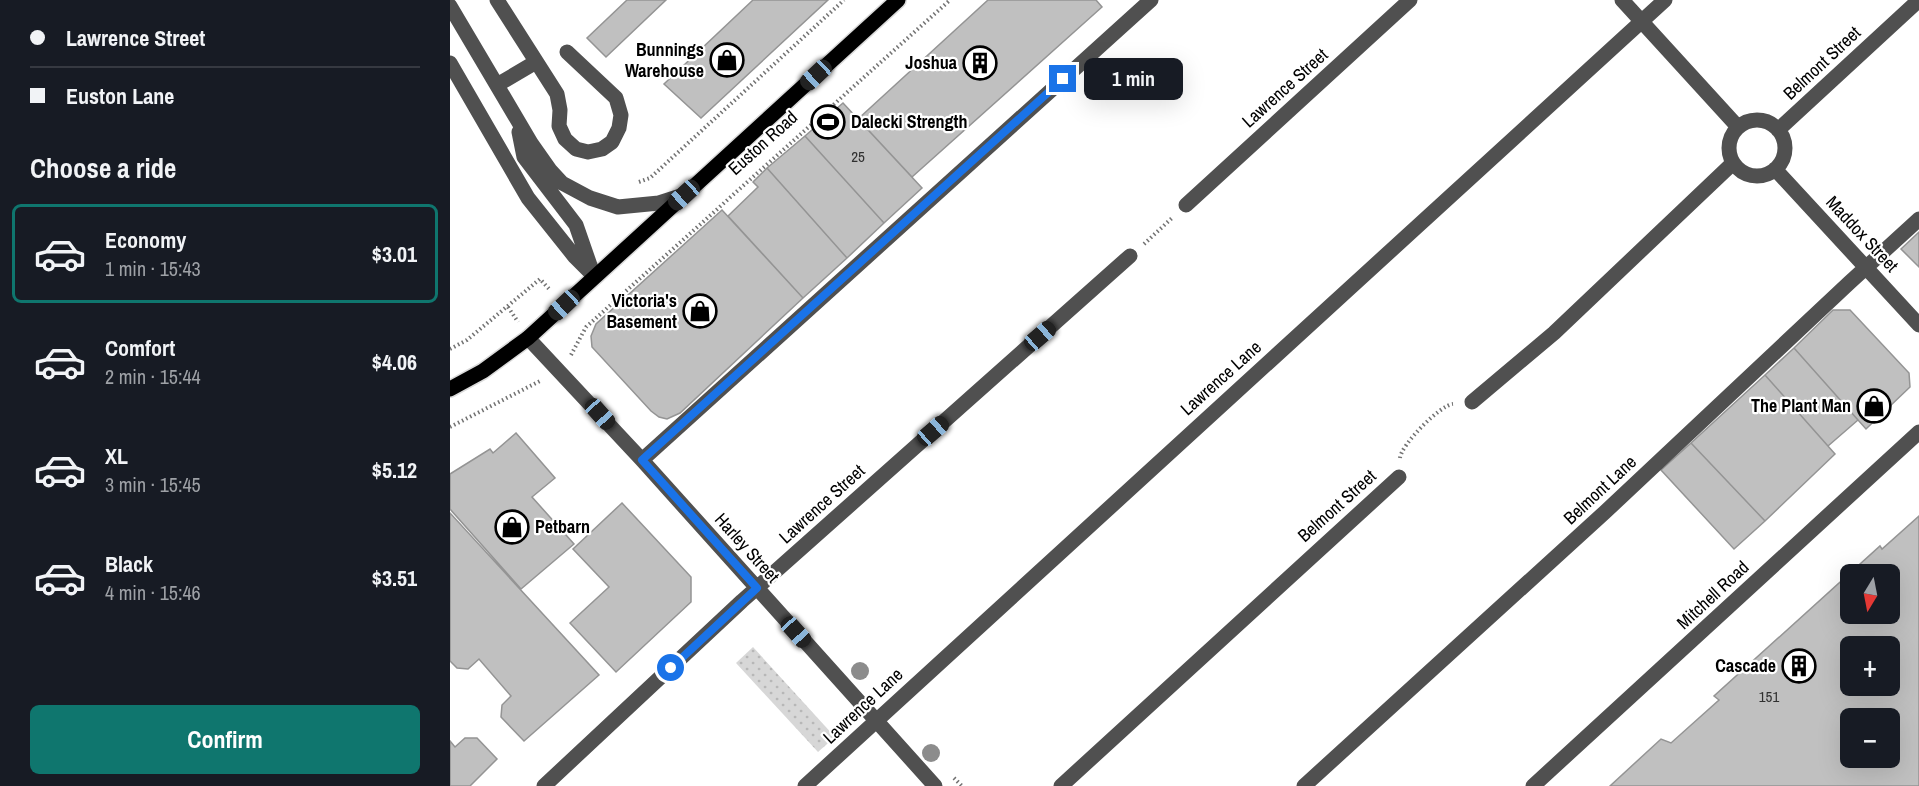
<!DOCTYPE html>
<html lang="en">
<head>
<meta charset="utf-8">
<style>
	:root { --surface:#171b24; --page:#242831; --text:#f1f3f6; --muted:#9ea1a6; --line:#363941; --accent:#0f766e }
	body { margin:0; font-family:"Archivo Narrow",sans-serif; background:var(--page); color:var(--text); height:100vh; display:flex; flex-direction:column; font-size:22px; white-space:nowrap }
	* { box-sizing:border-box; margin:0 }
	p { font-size:20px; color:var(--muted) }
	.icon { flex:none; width:33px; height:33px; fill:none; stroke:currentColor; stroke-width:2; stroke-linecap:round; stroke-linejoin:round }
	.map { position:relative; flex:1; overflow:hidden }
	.details { display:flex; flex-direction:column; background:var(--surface); width:450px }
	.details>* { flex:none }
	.top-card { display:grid; align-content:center; height:132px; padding:0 30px; background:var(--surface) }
	.needle { width:39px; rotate:190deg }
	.buttons { position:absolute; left:1390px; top:564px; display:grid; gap:12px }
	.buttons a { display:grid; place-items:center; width:60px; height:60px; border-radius:9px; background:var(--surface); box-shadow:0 6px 24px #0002; font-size:30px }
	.end { position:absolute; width:27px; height:27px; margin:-14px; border:8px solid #1a73e8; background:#fff; box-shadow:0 0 0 3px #fff }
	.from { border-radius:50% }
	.bubble { position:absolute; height:42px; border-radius:9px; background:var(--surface); box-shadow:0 6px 24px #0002; font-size:20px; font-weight:700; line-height:42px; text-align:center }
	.car { position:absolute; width:18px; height:36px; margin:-18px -9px; border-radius:8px; box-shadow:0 0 4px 2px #0007; background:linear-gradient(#222 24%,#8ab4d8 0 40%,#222 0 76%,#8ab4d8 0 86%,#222 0) }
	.top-card b { display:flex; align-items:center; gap:21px; height:57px; font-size:22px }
	.top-card b+b { border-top:2px solid var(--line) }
	.top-card i { width:15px; height:15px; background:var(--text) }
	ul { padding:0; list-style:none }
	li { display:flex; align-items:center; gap:18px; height:99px; margin:0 12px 9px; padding:0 18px; border:3px solid transparent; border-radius:9px }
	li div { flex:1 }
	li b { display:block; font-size:22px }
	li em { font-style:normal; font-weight:700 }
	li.on { border-color:var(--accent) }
	li>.icon { width:54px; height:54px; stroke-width:1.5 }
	h2 { padding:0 30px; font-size:27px; line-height:72px }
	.action { display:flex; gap:12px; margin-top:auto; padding:12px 30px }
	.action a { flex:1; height:69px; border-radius:9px; background:var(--accent); color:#fff; font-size:24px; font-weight:700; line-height:69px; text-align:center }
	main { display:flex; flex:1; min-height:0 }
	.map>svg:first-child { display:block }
	.park { fill:url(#park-dots) }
	.building { fill:#c0c0c0; stroke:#949494; stroke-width:1.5; fill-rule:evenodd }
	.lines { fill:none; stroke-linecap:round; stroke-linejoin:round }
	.major-casing { stroke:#dbdbdb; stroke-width:18 }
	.path { stroke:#727272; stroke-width:4; stroke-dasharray:1.5 3; stroke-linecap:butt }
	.minor { stroke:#505050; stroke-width:15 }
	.major { stroke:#000; stroke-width:15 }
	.tree { fill:#8c8c8c }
	.route { stroke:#1a73e8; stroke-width:8 }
	.labels { text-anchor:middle; stroke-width:4.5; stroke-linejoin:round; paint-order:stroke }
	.number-label { font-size:15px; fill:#303030 }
	.poi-label { font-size:18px; font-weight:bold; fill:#000; stroke:#fff; text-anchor:end }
	.street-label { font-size:18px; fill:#000; stroke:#fff }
</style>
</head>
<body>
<main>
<section class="details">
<div class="top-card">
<b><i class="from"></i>Lawrence Street</b>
<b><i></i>Euston Lane</b>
</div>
<h2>Choose a ride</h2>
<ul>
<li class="on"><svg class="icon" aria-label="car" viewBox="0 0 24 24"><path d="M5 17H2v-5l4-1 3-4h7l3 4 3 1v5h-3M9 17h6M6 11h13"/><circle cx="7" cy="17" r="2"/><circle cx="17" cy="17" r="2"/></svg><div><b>Economy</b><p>1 min · 15:43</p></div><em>$3.01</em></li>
<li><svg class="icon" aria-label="car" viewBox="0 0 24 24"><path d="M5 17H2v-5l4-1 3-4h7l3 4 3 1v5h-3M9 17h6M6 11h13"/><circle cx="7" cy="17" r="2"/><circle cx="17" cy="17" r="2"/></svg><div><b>Comfort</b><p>2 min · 15:44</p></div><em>$4.06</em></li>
<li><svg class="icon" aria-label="car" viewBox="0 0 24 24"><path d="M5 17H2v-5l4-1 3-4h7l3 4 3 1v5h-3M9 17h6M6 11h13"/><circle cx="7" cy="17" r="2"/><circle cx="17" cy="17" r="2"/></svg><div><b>XL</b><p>3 min · 15:45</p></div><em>$5.12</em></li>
<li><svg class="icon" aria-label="car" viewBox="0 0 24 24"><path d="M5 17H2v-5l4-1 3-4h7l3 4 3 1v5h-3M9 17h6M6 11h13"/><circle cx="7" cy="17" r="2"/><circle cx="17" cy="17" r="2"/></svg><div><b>Black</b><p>4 min · 15:46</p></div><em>$3.51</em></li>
</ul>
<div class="action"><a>Confirm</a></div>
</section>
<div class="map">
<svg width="1469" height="786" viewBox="0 0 1469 786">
	<defs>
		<pattern id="park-dots" width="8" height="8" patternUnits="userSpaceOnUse" patternTransform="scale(1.5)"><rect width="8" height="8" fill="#d7d7d7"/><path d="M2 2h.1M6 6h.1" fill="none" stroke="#b7b7b7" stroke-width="1.8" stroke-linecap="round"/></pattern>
	</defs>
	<rect width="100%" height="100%" fill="#fff"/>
	<path class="park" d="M 303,647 L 385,737 L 368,752 L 286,663 Z"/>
	<path class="building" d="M 177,0 L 216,0 L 156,57 L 137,38 Z
		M 303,0 L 378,0 L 251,118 L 214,84 Z
		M 538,0 L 646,0 L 652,7 L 462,177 L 408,119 Z
		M 393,103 L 472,188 L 434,223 L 355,136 Z
		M 355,136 L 434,223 L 397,258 L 317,168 Z
		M 317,168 L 397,258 L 353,298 L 278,216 L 308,187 L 303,182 Z
		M 272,210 L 353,298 L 230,413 L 217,419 L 209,417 L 201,411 L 142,347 L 141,336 L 146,324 Z
		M 1469,232 L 1469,267 L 1451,249 Z
		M 1383,310 L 1400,310 L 1459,373 L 1460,387 L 1416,429 L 1344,348 Z
		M 1344,348 L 1408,420 L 1378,446 L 1315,375 Z
		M 1315,375 L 1385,454 L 1315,521 L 1241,443 Z
		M 66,433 L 105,478 L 82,497 L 124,544 L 71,589 L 0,509 L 0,474 L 40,449 L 43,453 Z
		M 1241,443 L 1315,521 L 1284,549 L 1211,470 Z
		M 172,503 L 241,577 L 241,602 L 166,672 L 120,623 L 159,587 L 123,549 Z
		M 0,513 L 149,675 L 74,741 L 51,717 L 52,705 L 61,696 L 29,659 L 18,669 L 7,668 L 0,661 Z
		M 1469,516 L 1469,786 L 1160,786 L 1211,739 L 1221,743 L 1269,700 L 1264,696 L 1430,546 L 1432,549 ZM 1401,574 L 1440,574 L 1440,614 L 1401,614 ZM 1401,646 L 1440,646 L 1440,686 L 1401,686 ZM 1401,718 L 1440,718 L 1440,758 L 1401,758 Z
		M 15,738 L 27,738 L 47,759 L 20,786 L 0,786 L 0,741 L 5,747 Z"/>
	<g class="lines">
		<g class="major-casing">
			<path id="major" d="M 0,389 L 33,371 L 78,338 L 448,0"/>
		</g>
		<path class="path" d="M 189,182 L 200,178 L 394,0
			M 694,244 L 722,218
			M 58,307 L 68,322
			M 0,349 L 17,340 L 90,279 L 100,290
			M 121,355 L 136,327 L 500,0
			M 0,427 L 90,381
			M 950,458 C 951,445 990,405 1003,404
			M 504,778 L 512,786"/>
		<path class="minor" d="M 47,0 L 107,94 L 110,110 L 109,126 L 115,139 L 126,149 L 138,152 L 152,149 L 162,142 L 169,128 L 171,115 L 166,98 L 117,52
			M 1172,0 L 1288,127
			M 0,6 L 81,143 L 100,170 L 112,183 L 140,198 L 168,207 L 209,203 L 234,195
			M 0,63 L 78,198 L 125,257 L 144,276
			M 47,85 L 86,62
			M1279 148a28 28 0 1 1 56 0a28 28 0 1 1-56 0Z
			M 1328,130 L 1469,0
			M 69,132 L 74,157 L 126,225 L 142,271
			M 1325,169 L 1469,325
			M 736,205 L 960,0
			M 78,338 L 192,460 L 485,786
			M 1022,402 L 1104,333 L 1283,163
			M 192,460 L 701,0
			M 94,786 L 292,601 L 680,256
			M 355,786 L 1215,0
			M 611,786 L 949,477
			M 854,786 L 1154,513 L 1399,283 L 1469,219
			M 1083,786 L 1469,432"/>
		<use href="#major" class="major"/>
	</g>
	<g class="tree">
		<circle cx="410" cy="671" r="9"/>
		<circle cx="481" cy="753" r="9"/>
	</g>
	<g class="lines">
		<path class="route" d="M 221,668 L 307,588 L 192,460 L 613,79"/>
	</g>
	<defs>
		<g id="shop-ring" transform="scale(1.725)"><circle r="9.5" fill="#fff" stroke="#000" stroke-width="1.5"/><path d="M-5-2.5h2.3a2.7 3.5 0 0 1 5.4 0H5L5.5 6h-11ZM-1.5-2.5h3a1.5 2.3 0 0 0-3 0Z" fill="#000"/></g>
		<g id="building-ring" transform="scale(1.725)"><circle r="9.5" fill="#fff" stroke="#000" stroke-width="1.5"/><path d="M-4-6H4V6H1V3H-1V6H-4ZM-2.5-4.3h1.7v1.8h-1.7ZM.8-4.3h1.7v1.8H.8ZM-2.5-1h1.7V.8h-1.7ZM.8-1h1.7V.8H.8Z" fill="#000"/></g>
		<g id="stadium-ring" transform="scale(1.725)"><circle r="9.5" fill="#fff" stroke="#000" stroke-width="1.5"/><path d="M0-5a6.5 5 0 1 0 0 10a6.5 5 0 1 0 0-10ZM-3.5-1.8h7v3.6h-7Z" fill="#000"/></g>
	</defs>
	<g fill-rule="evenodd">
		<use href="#shop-ring" x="277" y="60"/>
		<use href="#building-ring" x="530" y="63"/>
		<use href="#stadium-ring" x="378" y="122"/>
		<use href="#shop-ring" x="250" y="311"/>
		<use href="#shop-ring" x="1424" y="406"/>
		<use href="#shop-ring" x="62" y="527"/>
		<use href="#building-ring" x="1349" y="666"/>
	</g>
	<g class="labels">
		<g class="number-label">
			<text x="408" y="162">25</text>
			<text x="1319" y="702">151</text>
		</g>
		<g class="poi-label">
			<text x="254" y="56">Bunnings<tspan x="254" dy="21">Warehouse</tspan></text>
			<text x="507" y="69">Joshua</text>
			<text x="401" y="128" text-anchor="start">Dalecki Strength</text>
			<text x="227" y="307">Victoria's<tspan x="227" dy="21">Basement</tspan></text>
			<text x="1401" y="412">The Plant Man</text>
			<text x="85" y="533" text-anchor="start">Petbarn</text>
			<text x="1326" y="672">Cascade</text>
		</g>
		<g class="street-label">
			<text transform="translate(1372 63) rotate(-43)" y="6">Belmont Street</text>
			<text transform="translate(835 88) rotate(-42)" y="6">Lawrence Street</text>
			<text transform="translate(313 143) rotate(-42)" y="6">Euston Road</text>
			<text transform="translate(1412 234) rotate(47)" y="6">Maddox Street</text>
			<text transform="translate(771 378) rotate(-42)" y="6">Lawrence Lane</text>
			<text transform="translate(1150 490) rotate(-43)" y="6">Belmont Lane</text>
			<text transform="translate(372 504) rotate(-42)" y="6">Lawrence Street</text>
			<text transform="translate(887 506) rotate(-42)" y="6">Belmont Street</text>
			<text transform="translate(297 548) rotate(48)" y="6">Harley Street</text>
			<text transform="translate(1263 595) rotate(-43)" y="6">Mitchell Road</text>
			<text transform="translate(413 706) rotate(-43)" y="6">Lawrence Lane</text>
		</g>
	</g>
</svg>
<div class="buttons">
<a><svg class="needle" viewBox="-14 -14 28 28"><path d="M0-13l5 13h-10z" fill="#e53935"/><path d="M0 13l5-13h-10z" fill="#9ea1a6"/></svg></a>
<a>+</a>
<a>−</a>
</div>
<i class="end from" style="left:221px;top:668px"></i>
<i class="end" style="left:613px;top:79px"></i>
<div class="bubble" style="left:634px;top:58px;width:99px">1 min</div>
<i class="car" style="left:366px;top:75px;rotate:227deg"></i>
<i class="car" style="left:234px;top:195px;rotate:228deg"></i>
<i class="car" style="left:114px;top:305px;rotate:227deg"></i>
<i class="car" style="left:590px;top:336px;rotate:49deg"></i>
<i class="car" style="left:150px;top:414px;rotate:138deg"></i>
<i class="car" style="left:483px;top:431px;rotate:49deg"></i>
<i class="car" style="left:346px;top:632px;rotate:138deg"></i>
</div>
</main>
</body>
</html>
